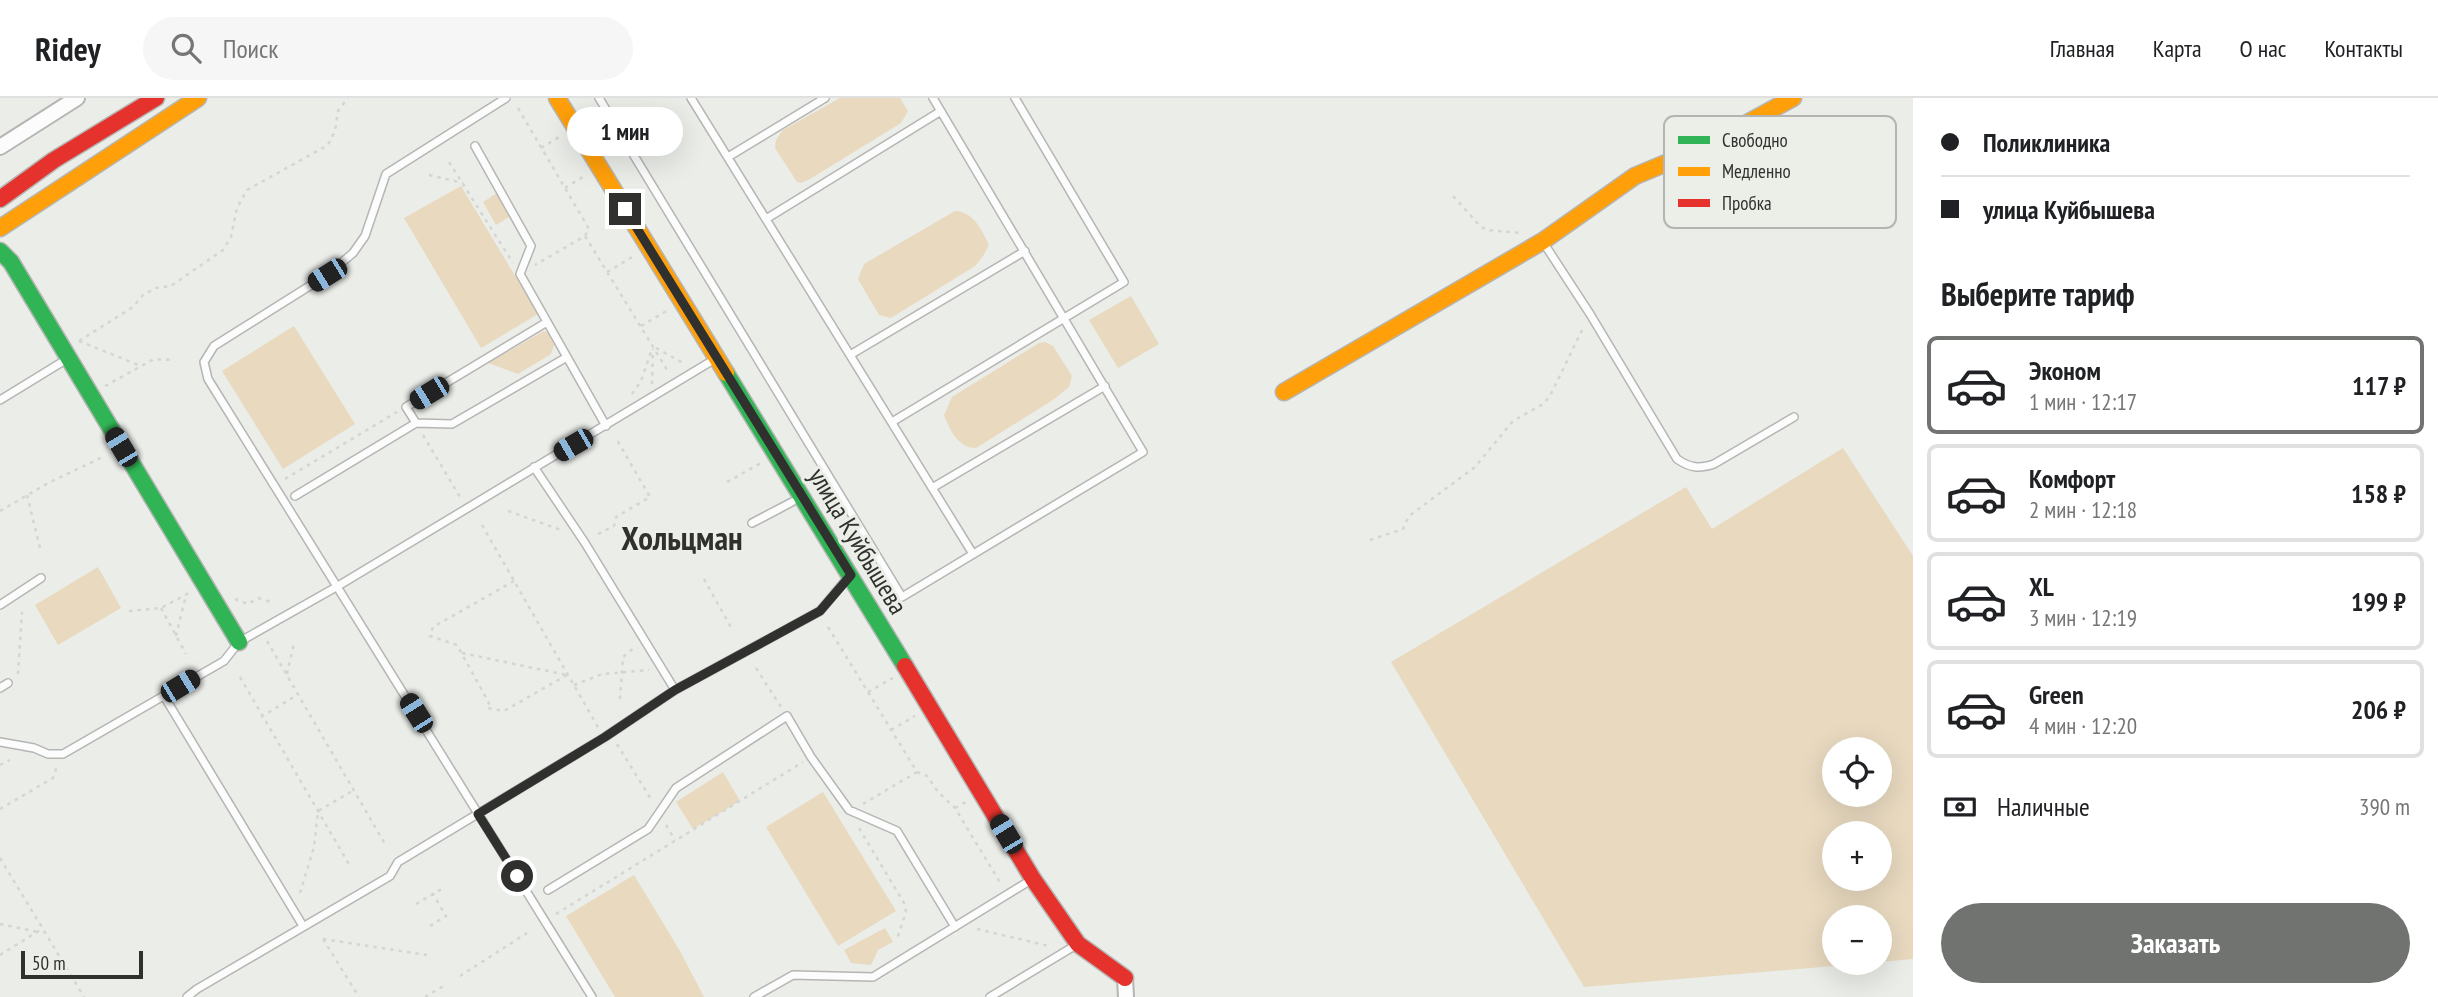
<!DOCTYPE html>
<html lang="ru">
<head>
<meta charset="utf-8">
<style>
	:root { --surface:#fff; --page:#f6f6f6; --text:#202124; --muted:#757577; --line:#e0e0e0; --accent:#717370 }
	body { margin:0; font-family:"PT Sans Narrow",sans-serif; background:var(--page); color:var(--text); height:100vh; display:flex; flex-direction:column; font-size:26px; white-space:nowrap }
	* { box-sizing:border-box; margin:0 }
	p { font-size:23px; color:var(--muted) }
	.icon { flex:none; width:38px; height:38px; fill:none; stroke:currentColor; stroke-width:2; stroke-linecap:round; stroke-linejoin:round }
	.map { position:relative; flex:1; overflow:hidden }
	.panel { display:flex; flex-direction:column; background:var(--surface); width:525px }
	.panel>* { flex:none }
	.top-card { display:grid; align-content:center; height:154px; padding:0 28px; background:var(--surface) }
	.buttons { position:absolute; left:1822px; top:639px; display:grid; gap:14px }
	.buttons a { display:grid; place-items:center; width:70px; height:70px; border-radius:50%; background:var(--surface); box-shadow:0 7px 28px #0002; font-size:35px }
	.scale { position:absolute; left:21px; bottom:18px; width:122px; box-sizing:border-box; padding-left:7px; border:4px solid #30312f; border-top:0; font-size:19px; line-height:24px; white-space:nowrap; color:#30312f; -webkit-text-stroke:5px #eceee8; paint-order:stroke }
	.end { position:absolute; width:32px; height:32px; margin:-16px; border:9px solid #30312f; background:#fff; box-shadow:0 0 0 4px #fff }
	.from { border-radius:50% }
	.bubble { position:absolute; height:49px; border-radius:24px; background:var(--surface); box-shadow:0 7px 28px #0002; font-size:23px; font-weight:700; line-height:49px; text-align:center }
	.car { position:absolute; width:21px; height:42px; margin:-21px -10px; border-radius:9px; box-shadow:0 0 5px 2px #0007; background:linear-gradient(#222 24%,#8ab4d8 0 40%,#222 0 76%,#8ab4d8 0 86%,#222 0) }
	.top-card b { display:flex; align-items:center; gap:24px; height:66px; font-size:26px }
	.top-card b+b { border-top:2px solid var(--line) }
	.top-card i { width:18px; height:18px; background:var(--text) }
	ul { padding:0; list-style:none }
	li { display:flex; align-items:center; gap:21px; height:98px; margin:0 14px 10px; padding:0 14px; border:4px solid var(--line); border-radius:10px }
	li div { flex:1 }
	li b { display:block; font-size:26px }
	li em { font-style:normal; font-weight:700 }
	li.current { border-color:var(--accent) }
	li>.icon { width:63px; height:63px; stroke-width:1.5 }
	h2 { padding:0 28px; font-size:32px; line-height:84px }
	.pay { display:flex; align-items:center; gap:18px; height:77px; padding:0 28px; font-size:26px }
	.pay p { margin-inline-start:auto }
	.action { display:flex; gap:14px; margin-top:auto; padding:14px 28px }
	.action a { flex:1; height:80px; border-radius:42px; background:var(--accent); color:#fff; font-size:28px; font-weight:700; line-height:80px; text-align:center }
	header { display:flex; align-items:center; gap:42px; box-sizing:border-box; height:98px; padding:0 35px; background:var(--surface); border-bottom:2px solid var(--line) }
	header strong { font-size:33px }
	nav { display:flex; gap:38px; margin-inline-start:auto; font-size:24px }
	.search { width:490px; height:63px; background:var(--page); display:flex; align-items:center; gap:18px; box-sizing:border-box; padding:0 24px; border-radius:38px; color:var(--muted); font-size:26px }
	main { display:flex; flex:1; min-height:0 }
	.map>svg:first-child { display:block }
	.green { fill:#e8d9bf; fill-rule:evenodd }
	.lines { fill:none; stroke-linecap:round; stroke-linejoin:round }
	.lane-casing { stroke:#b5b6b3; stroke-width:10 }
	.street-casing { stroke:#b5b6b3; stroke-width:18 }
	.fast-casing { stroke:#b5b6b3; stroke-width:19 }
	.slow-casing { stroke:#b5b6b3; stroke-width:19 }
	.jam-casing { stroke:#b5b6b3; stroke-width:19 }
	.path { stroke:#d5d5d4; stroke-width:2.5; stroke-dasharray:3.5 5; stroke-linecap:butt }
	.lane { stroke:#fcfcfc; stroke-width:7 }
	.street { stroke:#fcfcfc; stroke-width:14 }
	.fast { stroke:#30b455; stroke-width:16 }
	.slow { stroke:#ff9f0a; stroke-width:16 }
	.jam { stroke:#e5322d; stroke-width:16 }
	.route { stroke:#30312f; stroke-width:9 }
	.labels { text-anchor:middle; stroke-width:6; stroke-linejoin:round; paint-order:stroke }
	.street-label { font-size:26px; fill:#30312f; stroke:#eceee8 }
	.district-label { font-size:33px; font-weight:bold; fill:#30312f; stroke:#eceee8 }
	.key { fill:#eceee8; stroke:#b4b5b0; stroke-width:2 }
	.key-label { font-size:19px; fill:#30312f }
</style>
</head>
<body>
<header>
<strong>Ridey</strong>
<div class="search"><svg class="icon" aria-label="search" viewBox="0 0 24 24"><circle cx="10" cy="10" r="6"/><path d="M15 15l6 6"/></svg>Поиск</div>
<nav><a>Главная</a><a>Карта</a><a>О нас</a><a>Контакты</a></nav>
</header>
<main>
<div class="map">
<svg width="1913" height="899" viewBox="0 0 1913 899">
	<rect width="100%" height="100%" fill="#ebede9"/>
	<path class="green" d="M 840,0 L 900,0 L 908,13 L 901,25 L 810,81 L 801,85 L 797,84 L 775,50 L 776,42 L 783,32 Z
		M 461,88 L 538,216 L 481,250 L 404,120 Z
		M 497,95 L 511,118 L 496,127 L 483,104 Z
		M 955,113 C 974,114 981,131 989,147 L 983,158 L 975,168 L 891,220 L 879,217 L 858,181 L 864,166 Z
		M 1131,198 L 1159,246 L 1118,270 L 1089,222 Z
		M 294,228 L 355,326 L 283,371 L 222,273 Z
		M 544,233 L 548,235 L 554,247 L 551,256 L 518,276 L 488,265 Z
		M 1045,244 L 1053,248 L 1072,278 L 1069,289 L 1053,302 L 976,350 C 958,350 950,332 944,317 L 952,299 L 1039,245 Z
		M 1843,350 L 1913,458 L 1913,861 L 1880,864 L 1880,819 L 1834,819 L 1834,864 L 1869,865 L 1584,889 L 1391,564 L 1686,389 L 1712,431 ZM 1834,651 L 1880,651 L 1880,696 L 1834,696 ZM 1834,735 L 1880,735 L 1880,780 L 1834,780 Z
		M 98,469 L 121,510 L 58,547 L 35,507 Z
		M 723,674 L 740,703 L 693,731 L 676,704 Z
		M 823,694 L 896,813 L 838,848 L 766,729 Z
		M 634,777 L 680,853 L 704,899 L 615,899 L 566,818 Z
		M 885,830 L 893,844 L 878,852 L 871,867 L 851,865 L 844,852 Z"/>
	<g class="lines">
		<g class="lane-casing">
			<path id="lane" d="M 506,0 L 386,76 L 365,138 L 353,155 L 327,177 L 214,248 L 204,264 L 208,281 L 592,899
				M 599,0 L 902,499 L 1143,354 L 933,0
				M 691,0 L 973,456
				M 475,48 L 531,148 L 520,176 L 606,328
				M 728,59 L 825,0
				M 766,121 L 941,13
				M 1543,144 L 1590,216 L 1677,361 C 1690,370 1699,371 1714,366 L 1794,319
				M 850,257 L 1025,153
				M 0,302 L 67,261
				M 892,324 L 1124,184 L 1015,0
				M 416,325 L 406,309 L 547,224
				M 534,369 L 585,445 L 675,592
				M 932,390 L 1105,288
				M 295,398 L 416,325 L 452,326 L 567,259
				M 752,425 L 792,404
				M 0,507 L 41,480
				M 0,590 L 8,585
				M 164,598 L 303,828
				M 0,644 L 34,650 L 48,656 L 63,656 L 224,563 L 239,544 L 338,488 L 715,261
				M 548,792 L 648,731 L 676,690 L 787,618 L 811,659 L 849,712 L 897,733 L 955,829
				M 187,899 L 197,891 L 390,778 L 398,764 L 605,639 L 675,592 L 820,513 L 850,477
				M 754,899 L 793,877 L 873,879 L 1031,782
				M 990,899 L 1076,847"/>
		</g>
		<g class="street-casing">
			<path id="street" d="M 0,49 L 77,0
				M 1125,880 L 1126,899"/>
		</g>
		<g class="fast-casing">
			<path id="fast" d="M 0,153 L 11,164 L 239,544
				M 726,275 L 905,568"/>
		</g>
		<g class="slow-casing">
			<path id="slow" d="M 557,0 L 726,275
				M 0,130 L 198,0
				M 1284,294 L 1543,143 L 1635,78 L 1700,51 L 1793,0"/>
		</g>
		<g class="jam-casing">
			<path id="jam" d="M 0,101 L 54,62 L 156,0
				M 905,568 L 1033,781 L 1078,846 L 1125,880"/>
		</g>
		<path class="path" d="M 518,10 L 589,131 L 585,138 L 535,167
			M 541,50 L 559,39
			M 449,64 L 513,165
			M 429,77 L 463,85
			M 565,90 L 586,77
			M 1453,98 L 1480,128 L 1487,132 L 1520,135
			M 585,138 L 669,275
			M 607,174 L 634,158
			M 641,228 L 668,212
			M 79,243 L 133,209 L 143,197 L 156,190 L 171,188 L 223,152 L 231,139 L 237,110 L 247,92 L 328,47 L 335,33 L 338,13 L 348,0
			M 79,243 L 141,268
			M 656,250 L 683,265
			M 652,286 L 653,251
			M 105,288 L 154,261 L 172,262
			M 632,296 L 641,283 L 653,248
			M 423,337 L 460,399
			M 285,381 L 397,314
			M 727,384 L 761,365
			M 27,397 L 40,450
			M 0,413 L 50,384 L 105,358
			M 508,413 L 561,432
			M 482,427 L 599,631
			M 598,436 L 614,428 L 616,419 L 650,399 L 617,342
			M 1370,442 L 1403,431 L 1409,418 L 1475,369 L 1513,323 L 1543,306 L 1550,298 L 1583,230
			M 704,481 L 732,531
			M 514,483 L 433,529 L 430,538 L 457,547 L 489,605 L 487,610 L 504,613 L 567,577
			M 235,501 L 248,506 L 258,500 L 271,504
			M 161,510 L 186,556
			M 129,513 L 161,510 L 189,495
			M 828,529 L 917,674 L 927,678 L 938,694 L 955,710 L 1001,786
			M 176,538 L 186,497
			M 267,543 L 385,746
			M 462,555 L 567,577
			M 756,570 L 781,609
			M 18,576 L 22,514
			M 287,576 L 294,545
			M 240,579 L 350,768
			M 574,587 L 602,576 L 649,572
			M 868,594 L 893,580
			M 620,601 L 623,559 L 635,549
			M 261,619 L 297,597
			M 891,632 L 915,618
			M 617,646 L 652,703
			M 0,667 L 10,662
			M 863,706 L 917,674
			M 955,710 L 966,704
			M 0,711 L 53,680 L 57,668
			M 666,727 L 675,742
			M 859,730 L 904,805 L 906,814 L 897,841
			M 0,760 L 84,899
			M 300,795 L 314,749 L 318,713 L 354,692
			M 416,806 L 445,789
			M 556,816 L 803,664
			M 0,826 L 38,834
			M 430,828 L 446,818 L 433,796
			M 977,831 L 1049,848
			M 323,841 L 427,857
			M 323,841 L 359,899
			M 0,857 L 42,831
			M 460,878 L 527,835
			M 425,899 L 445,887"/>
		<use href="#lane" class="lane"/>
		<use href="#street" class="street"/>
		<use href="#fast" class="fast"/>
		<use href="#slow" class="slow"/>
		<use href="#jam" class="jam"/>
	</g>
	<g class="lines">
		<path class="route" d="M 517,778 L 478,716 L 605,639 L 675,592 L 820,513 L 851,477 L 625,111"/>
	</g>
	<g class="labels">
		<g class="street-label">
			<text transform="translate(858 443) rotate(59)" y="9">улица Куйбышева</text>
		</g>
		<g class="district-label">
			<text x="682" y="452">Хольцман</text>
		</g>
	</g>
	<rect x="1664" y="18" width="232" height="112" rx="10" class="key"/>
	<rect x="1678" y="38" width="32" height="8" fill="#30b455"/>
	<rect x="1678" y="69" width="32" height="9" fill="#ff9f0a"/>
	<rect x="1678" y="101" width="32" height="8" fill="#e5322d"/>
	<g class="key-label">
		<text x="1722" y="49">Свободно</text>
		<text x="1722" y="80">Медленно</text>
		<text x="1722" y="112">Пробка</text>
	</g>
</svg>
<div class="buttons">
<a><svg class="icon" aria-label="locate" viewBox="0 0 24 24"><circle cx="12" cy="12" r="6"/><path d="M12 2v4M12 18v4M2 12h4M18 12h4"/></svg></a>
<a>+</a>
<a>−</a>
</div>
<div class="scale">50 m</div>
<i class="end from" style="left:517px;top:778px"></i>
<i class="end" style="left:625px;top:111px"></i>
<div class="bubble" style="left:567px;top:9px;width:116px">1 мин</div>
<i class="car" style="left:327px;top:177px;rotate:238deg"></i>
<i class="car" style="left:429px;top:295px;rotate:239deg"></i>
<i class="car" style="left:573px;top:347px;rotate:240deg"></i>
<i class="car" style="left:121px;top:349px;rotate:329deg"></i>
<i class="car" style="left:180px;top:588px;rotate:59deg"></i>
<i class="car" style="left:416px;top:615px;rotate:328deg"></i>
<i class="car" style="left:1006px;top:736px;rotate:329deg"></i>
</div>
<section class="panel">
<div class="top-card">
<b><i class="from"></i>Поликлиника</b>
<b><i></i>улица Куйбышева</b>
</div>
<h2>Выберите тариф</h2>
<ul>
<li class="current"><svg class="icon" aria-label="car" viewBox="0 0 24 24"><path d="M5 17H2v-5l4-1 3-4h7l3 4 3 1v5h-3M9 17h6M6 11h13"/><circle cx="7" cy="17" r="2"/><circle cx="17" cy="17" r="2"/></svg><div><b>Эконом</b><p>1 мин · 12:17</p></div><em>117 ₽</em></li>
<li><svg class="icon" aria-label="car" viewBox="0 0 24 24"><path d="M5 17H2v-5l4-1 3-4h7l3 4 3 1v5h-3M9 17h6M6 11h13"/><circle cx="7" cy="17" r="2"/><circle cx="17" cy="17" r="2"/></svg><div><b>Комфорт</b><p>2 мин · 12:18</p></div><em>158 ₽</em></li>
<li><svg class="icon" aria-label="car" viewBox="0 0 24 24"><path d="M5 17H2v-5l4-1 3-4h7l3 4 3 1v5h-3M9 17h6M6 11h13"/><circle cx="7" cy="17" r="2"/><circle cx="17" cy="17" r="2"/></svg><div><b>XL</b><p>3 мин · 12:19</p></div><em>199 ₽</em></li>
<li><svg class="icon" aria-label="car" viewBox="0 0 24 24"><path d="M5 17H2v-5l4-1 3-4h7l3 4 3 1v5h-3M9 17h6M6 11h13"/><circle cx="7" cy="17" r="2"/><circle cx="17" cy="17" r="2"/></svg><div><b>Green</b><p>4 мин · 12:20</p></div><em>206 ₽</em></li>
</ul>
<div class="pay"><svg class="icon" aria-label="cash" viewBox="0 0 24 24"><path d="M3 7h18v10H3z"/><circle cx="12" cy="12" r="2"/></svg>Наличные<p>390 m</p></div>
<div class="action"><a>Заказать</a></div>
</section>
</main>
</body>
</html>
